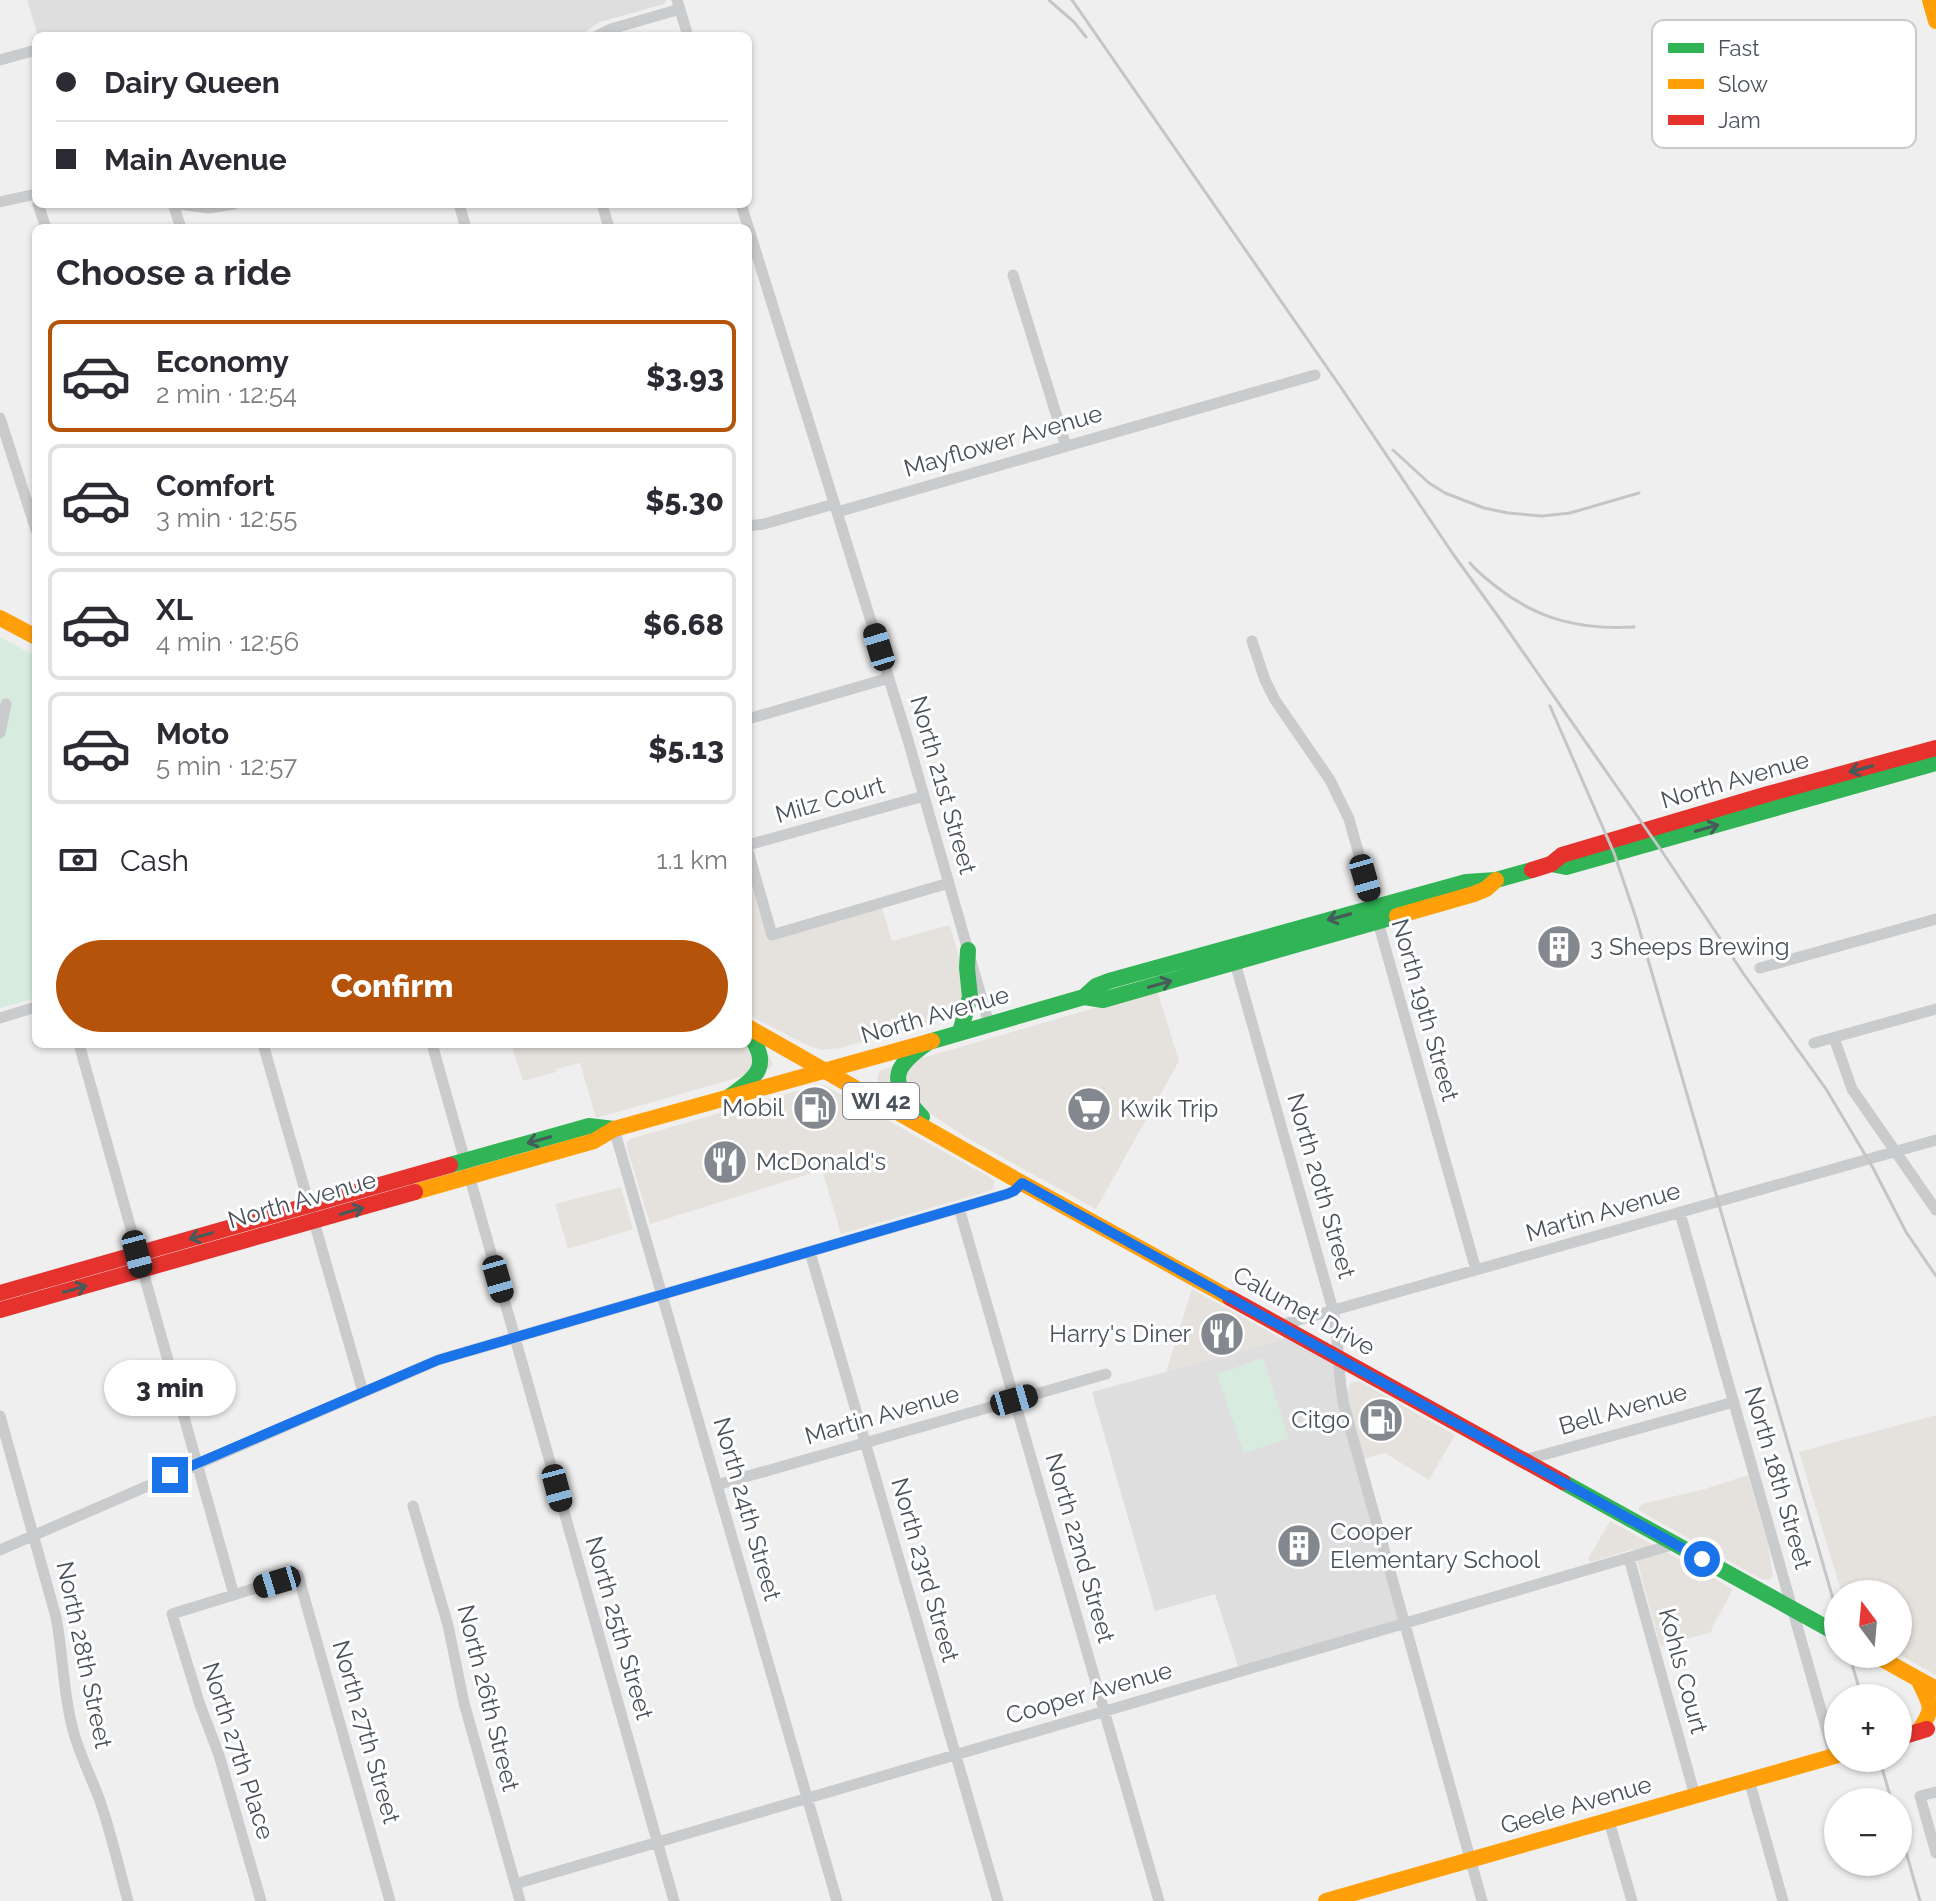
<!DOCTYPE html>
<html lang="en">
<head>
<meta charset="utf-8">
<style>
	:root { --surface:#fff; --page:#f7f7f7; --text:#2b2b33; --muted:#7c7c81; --line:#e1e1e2; --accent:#b45309 }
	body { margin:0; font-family:Raleway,sans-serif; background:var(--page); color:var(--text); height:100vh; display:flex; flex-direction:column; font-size:30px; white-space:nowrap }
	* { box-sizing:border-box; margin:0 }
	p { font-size:26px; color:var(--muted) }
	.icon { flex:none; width:44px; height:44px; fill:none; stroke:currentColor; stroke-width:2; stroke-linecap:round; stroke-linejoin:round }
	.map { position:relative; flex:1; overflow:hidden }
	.details { position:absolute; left:32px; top:224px; width:720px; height:824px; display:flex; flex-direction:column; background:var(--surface); border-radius:12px; box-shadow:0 2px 6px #0004 }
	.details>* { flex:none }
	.banner { position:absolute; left:32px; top:32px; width:720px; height:176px; border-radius:12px; box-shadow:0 2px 6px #0004; display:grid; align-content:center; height:176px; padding:0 24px; background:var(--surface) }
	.needle { width:52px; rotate:344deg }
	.tools { position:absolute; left:1824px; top:1580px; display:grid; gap:16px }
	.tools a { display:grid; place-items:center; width:88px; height:88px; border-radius:50%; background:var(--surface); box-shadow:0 2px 6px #0004; font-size:40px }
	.end { position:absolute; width:36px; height:36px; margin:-18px; border:10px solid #1a73e8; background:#fff; box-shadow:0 0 0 4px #fff }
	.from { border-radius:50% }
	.bubble { position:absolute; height:56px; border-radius:28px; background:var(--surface); box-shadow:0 2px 6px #0004; font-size:26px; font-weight:800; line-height:56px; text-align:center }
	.car { position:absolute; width:24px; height:48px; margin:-24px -12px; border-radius:10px; box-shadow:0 0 6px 2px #0007; background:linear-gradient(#222 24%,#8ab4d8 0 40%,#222 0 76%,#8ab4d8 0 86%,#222 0) }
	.banner b { display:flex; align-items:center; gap:28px; height:76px; font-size:30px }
	.banner b+b { border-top:2px solid var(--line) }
	.banner i { width:20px; height:20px; background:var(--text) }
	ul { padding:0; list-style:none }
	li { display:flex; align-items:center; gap:24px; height:112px; margin:0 16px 12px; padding:0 8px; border:4px solid var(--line); border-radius:12px }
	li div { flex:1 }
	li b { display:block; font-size:30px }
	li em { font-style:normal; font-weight:800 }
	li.selected { border-color:var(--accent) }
	li>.icon { width:72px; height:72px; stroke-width:1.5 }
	h2 { padding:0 24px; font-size:36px; line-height:96px }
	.pay { display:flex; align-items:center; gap:20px; height:88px; padding:0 24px; font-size:30px }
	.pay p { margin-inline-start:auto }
	.button { display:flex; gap:16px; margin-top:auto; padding:16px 24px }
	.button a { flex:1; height:92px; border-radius:48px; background:var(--accent); color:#fff; font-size:32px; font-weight:800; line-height:92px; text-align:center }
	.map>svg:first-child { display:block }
	.commercial { fill:#e5e2dd }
	.education { fill:#dededf }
	.green { fill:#d7ecdf }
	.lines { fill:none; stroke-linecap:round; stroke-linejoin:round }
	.street { stroke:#cacbcd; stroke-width:11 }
	.fast { stroke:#30b455; stroke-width:16 }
	.slow { stroke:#ff9f0a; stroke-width:16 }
	.jam { stroke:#e5322d; stroke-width:16 }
	.rail { stroke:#c5c5c7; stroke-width:3 }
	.oneway { stroke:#465b5a }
	.route { stroke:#1a73e8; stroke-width:10 }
	.labels { text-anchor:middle; stroke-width:6; stroke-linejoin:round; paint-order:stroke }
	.shield { fill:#fff; stroke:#80858c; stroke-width:2 }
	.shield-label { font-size:22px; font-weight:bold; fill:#49515a }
	.street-label { font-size:24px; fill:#49515a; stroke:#fff }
	.poi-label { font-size:24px; fill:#49515a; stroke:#fff; text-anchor:start }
	.key { fill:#fff; stroke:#c8cbce; stroke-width:2 }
	.key-label { font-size:22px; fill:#49515a }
</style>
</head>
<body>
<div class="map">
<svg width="1936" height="1901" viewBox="0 0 1936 1901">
	<rect width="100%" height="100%" fill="#f0efef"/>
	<path class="commercial" d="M 748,867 L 779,937 L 882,908 L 892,941 L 950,925 L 968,988 L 957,1012 L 947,1017 L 840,1048 L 822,1050 L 807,1045 L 748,1015 Z
		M 1157,990 L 1179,1061 L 1096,1209 L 967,1138 L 931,1114 L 881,1085 L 877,1080 L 879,1072 L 884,1069 Z
		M 511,1044 L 748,1044 L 769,1055 L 773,1064 L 769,1069 L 765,1070 L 596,1118 L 580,1063 L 556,1069 L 556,1072 L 523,1081 Z
		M 817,1085 L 826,1086 L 989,1177 L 994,1181 L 994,1188 L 989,1191 L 841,1234 L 822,1170 L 650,1224 L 627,1148 L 627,1142 L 630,1139 Z
		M 621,1187 L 633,1229 L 568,1249 L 555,1204 Z
		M 1192,1289 L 1284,1340 L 1166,1372 Z
		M 1359,1381 L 1455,1435 L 1429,1480 L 1385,1453 L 1364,1459 L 1347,1393 L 1350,1383 Z
		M 1936,1415 L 1936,1675 L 1898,1654 L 1898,1594 L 1842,1594 L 1799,1452 Z
		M 1748,1475 L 1768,1544 L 1773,1576 L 1769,1580 L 1761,1579 L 1638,1510 L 1642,1504 L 1705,1489 Z
		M 1610,1521 L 1733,1589 L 1711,1630 L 1712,1632 L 1660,1646 L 1634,1549 L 1591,1562 L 1588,1559 Z"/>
	<path class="education" d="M 27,0 L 666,0 L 664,4 L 600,22 L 579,36 L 38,36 Z
		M 1281,1325 L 1339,1357 L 1404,1624 L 1240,1672 L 1215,1594 L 1155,1611 L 1092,1392 L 1283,1340 Z"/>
	<path class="green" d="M 0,637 L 36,656 L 36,998 L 0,1008 Z
		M 1263,1358 L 1289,1438 L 1244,1453 L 1217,1374 Z"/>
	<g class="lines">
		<path class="street" d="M 677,0 L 688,36
			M 597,36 L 611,29 L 680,9
			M 0,60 L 36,50
			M 0,202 L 36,194
			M 38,204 L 46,228
			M 173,204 L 181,228
			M 179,204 L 209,208 L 234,204
			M 459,204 L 466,228
			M 602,204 L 609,228
			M 741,204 L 908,740 L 989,1024
			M 1013,275 L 1066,446
			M 0,418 L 36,530
			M 837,512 L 1315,375
			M 748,526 L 764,524 L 834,504
			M 1252,641 L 1265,680 L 1275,700 L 1330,780 L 1349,819 L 1476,1270
			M 748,719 L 889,678
			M 0,733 L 6,704
			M 748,845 L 924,796
			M 748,851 L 772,935 L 949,883
			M 1234,959 L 1333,1310 C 1340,1342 1337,1374 1344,1406 L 1482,1901
			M 1760,968 L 1936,919
			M 0,1018 L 36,1007
			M 1834,1038 L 1852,1089 L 1936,1210
			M 1814,1043 L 1936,1009
			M 79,1044 L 234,1595
			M 263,1044 L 363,1392
			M 432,1044 L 674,1901
			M 614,1129 L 837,1901
			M 959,1208 L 1159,1901
			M 1680,1213 L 1834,1756
			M 810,1252 L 998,1901
			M 1281,1325 L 1936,1140
			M 0,1416 L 56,1617 C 63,1653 63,1691 72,1726 C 78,1752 91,1776 100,1801 C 111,1833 119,1868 128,1901
			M 1525,1460 L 1734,1402
			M 717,1485 L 1106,1374
			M 413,1506 L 448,1625 L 464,1703 L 520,1901
			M 0,1550 L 438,1360 L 1007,1194 L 1014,1191 L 1022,1183
			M 1629,1558 L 1695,1796
			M 1749,1780 L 1783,1901
			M 1936,1792 L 1920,1796 L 1936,1853
			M 1609,1821 L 1632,1901
			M 515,1884 L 1675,1544
			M 261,1901 L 219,1755 L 200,1705 L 172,1614 L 298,1575 L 390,1901"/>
		<path class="fast" d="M 1551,864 L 1566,867 L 1936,763
			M 1084,997 L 1103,1000 L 1397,916
			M 960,1032 L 970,997 L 967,968 L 968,950
			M 932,1041 L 1084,997 L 1096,986 L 1109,981 L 1466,882 L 1496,880 L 1532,870
			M 726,1099 C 755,1078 774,1067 748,1033
			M 922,1117 C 890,1082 888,1070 929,1042
			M 450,1165 L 589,1126 L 614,1129
			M 1563,1482 L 1838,1634"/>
		<path class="slow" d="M 1930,0 L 1936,21
			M 0,618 L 36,637
			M 1397,916 L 1474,894 L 1486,889 L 1496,880
			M 748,1027 L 1022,1183 L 1230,1298
			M 415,1192 L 594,1141 L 614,1129 L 932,1041
			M 1873,1654 L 1936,1689
			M 1918,1679 C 1931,1707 1936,1706 1918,1732
			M 1326,1901 L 1838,1755"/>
		<path class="jam" d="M 1532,870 L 1551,864 L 1562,855 L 1768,794 L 1936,748
			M 0,1293 L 450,1165
			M 1230,1298 L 1563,1482
			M 0,1310 L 415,1192
			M 1898,1738 L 1927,1729"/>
		<path class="rail" d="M 1049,0 L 1074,22 L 1086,37
			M 1072,0 L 1342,389 L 1453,554 L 1500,619 L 1663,853 L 1743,973 L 1826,1089 L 1873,1168 L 1906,1232 L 1936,1276
			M 1393,450 L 1429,483 L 1445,493 L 1484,508 L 1508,513 L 1542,516 L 1570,513 L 1639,493
			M 1470,563 C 1478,573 1488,580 1498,588 C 1539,620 1582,630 1634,627
			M 1550,706 L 1614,853 L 1636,918 L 1838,1616
			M 1849,1654 L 1862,1698
			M 1879,1758 L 1892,1802
			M 1898,1824 L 1920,1901"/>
	</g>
	<defs><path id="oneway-shaft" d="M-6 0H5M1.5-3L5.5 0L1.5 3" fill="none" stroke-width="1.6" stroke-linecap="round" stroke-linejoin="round" transform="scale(2)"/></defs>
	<g class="oneway">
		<use href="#oneway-shaft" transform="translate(1861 769) rotate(165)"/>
		<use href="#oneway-shaft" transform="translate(1707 828) rotate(-16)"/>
		<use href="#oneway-shaft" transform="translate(1339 917) rotate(165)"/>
		<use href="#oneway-shaft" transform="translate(1160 984) rotate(-16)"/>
		<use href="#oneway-shaft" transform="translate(539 1140) rotate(164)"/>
		<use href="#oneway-shaft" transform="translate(352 1211) rotate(-16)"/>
		<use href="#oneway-shaft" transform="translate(201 1236) rotate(164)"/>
		<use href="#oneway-shaft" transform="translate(75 1289) rotate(-16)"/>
	</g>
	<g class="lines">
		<path class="route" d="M 170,1475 L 438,1360 L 1007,1194 L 1014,1191 L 1022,1183 L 1702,1559"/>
	</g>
	<defs>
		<g id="building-disc" transform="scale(2.3)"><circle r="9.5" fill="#83888e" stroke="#fff"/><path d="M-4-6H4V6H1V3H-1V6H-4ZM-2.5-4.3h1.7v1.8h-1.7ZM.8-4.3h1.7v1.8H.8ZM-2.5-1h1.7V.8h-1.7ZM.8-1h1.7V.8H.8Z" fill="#fff"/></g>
		<g id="fuel-disc" transform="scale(2.3)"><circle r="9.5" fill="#83888e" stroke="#fff"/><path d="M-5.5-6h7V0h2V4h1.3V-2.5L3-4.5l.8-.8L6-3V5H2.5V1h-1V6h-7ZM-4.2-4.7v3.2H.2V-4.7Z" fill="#fff"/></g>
		<g id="supermarket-disc" transform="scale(2.3)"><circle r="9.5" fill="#83888e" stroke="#fff"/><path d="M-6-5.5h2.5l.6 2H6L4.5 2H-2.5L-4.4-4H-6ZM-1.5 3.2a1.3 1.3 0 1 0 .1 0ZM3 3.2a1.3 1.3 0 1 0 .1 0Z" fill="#fff"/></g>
		<g id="restaurant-disc" transform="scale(2.3)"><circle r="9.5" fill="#83888e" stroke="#fff"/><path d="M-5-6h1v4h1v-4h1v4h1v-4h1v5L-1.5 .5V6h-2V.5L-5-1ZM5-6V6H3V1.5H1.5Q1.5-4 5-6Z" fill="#fff"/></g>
	</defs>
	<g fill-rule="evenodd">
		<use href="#building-disc" x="1559" y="947"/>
		<use href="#fuel-disc" x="815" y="1108"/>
		<use href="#supermarket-disc" x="1089" y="1109"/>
		<use href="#restaurant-disc" x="725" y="1162"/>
		<use href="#restaurant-disc" x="1222" y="1334"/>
		<use href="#fuel-disc" x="1381" y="1420"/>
		<use href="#building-disc" x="1299" y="1546"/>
	</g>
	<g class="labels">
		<rect class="shield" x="843" y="1083" width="76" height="36" rx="6"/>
		<g class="shield-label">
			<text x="881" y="1109">WI 42</text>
		</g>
		<g class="street-label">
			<text transform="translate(1003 441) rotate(-16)" y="8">Mayflower Avenue</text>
			<text transform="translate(1735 780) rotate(-16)" y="8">North Avenue</text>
			<text transform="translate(943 785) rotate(74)" y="8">North 21st Street</text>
			<text transform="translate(830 800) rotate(-16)" y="8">Milz Court</text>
			<text transform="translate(1425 1010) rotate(74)" y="8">North 19th Street</text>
			<text transform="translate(935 1015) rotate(-16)" y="8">North Avenue</text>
			<text transform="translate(1321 1186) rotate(74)" y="8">North 20th Street</text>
			<text transform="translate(302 1200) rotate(-16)" y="8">North Avenue</text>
			<text transform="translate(1603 1212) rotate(-16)" y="8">Martin Avenue</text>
			<text transform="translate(1304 1311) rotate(29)" y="8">Calumet Drive</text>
			<text transform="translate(1623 1409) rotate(-16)" y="8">Bell Avenue</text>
			<text transform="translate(882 1415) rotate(-16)" y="8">Martin Avenue</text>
			<text transform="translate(1778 1478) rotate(74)" y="8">North 18th Street</text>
			<text transform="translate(747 1509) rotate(74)" y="8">North 24th Street</text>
			<text transform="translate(1080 1548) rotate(74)" y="8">North 22nd Street</text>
			<text transform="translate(925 1570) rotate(74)" y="8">North 23rd Street</text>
			<text transform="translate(619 1628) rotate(74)" y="8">North 25th Street</text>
			<text transform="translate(84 1655) rotate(78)" y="8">North 28th Street</text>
			<text transform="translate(1683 1671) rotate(75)" y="8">Kohls Court</text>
			<text transform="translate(1089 1693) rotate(-16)" y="8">Cooper Avenue</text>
			<text transform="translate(488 1698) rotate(76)" y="8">North 26th Street</text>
			<text transform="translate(366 1732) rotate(74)" y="8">North 27th Street</text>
			<text transform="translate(238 1751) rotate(72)" y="8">North 27th Place</text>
			<text transform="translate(1576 1805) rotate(-16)" y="8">Geele Avenue</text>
		</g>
		<g class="poi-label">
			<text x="1590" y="955">3 Sheeps Brewing</text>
			<text x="784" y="1116" text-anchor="end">Mobil</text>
			<text x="1120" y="1117">Kwik Trip</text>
			<text x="756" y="1170">McDonald's</text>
			<text x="1191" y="1342" text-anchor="end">Harry's Diner</text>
			<text x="1350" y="1428" text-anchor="end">Citgo</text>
			<text x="1330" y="1540">Cooper<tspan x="1330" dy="28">Elementary School</tspan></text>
		</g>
	</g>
	<rect x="1652" y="20" width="264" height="128" rx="12" class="key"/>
	<rect x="1668" y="43" width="36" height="10" fill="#30b455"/>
	<rect x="1668" y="79" width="36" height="10" fill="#ff9f0a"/>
	<rect x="1668" y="115" width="36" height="10" fill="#e5322d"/>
	<g class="key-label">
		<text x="1718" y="56">Fast</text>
		<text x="1718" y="92">Slow</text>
		<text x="1718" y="128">Jam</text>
	</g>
</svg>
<div class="tools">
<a><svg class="needle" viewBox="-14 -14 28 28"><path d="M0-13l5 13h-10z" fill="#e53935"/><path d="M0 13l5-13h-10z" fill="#7c7c81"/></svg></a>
<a>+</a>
<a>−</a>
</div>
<i class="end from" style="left:1702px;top:1559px"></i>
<i class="end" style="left:170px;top:1475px"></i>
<div class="bubble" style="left:104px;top:1360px;width:132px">3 min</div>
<i class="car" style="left:879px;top:647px;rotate:343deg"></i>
<i class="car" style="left:1365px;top:878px;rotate:164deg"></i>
<i class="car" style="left:137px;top:1254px;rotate:165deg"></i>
<i class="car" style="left:498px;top:1279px;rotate:164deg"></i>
<i class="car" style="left:1014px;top:1400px;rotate:74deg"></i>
<i class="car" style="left:557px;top:1488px;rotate:165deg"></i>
<i class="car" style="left:277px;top:1582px;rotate:253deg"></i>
<div class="banner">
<b><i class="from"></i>Dairy Queen</b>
<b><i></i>Main Avenue</b>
</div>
<section class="details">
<h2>Choose a ride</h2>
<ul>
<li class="selected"><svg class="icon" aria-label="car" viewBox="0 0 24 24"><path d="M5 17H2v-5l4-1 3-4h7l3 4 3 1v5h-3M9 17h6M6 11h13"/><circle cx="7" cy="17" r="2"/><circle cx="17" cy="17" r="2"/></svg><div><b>Economy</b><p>2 min · 12:54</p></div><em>$3.93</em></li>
<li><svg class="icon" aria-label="car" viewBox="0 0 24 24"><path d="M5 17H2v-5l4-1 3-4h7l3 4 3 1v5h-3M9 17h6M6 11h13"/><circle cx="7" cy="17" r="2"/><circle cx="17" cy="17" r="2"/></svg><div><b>Comfort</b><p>3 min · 12:55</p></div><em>$5.30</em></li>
<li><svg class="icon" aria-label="car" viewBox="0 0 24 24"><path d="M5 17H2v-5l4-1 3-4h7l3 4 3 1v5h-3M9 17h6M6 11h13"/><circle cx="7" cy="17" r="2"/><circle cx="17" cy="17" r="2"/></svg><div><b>XL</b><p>4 min · 12:56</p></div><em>$6.68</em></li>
<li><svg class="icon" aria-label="car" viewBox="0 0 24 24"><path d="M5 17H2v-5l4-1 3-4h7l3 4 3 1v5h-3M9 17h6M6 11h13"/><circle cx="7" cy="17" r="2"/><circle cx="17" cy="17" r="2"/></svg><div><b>Moto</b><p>5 min · 12:57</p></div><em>$5.13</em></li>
</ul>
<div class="pay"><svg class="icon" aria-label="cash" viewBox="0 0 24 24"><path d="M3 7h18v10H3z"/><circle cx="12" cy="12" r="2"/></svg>Cash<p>1.1 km</p></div>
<div class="button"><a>Confirm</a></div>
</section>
</div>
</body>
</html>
